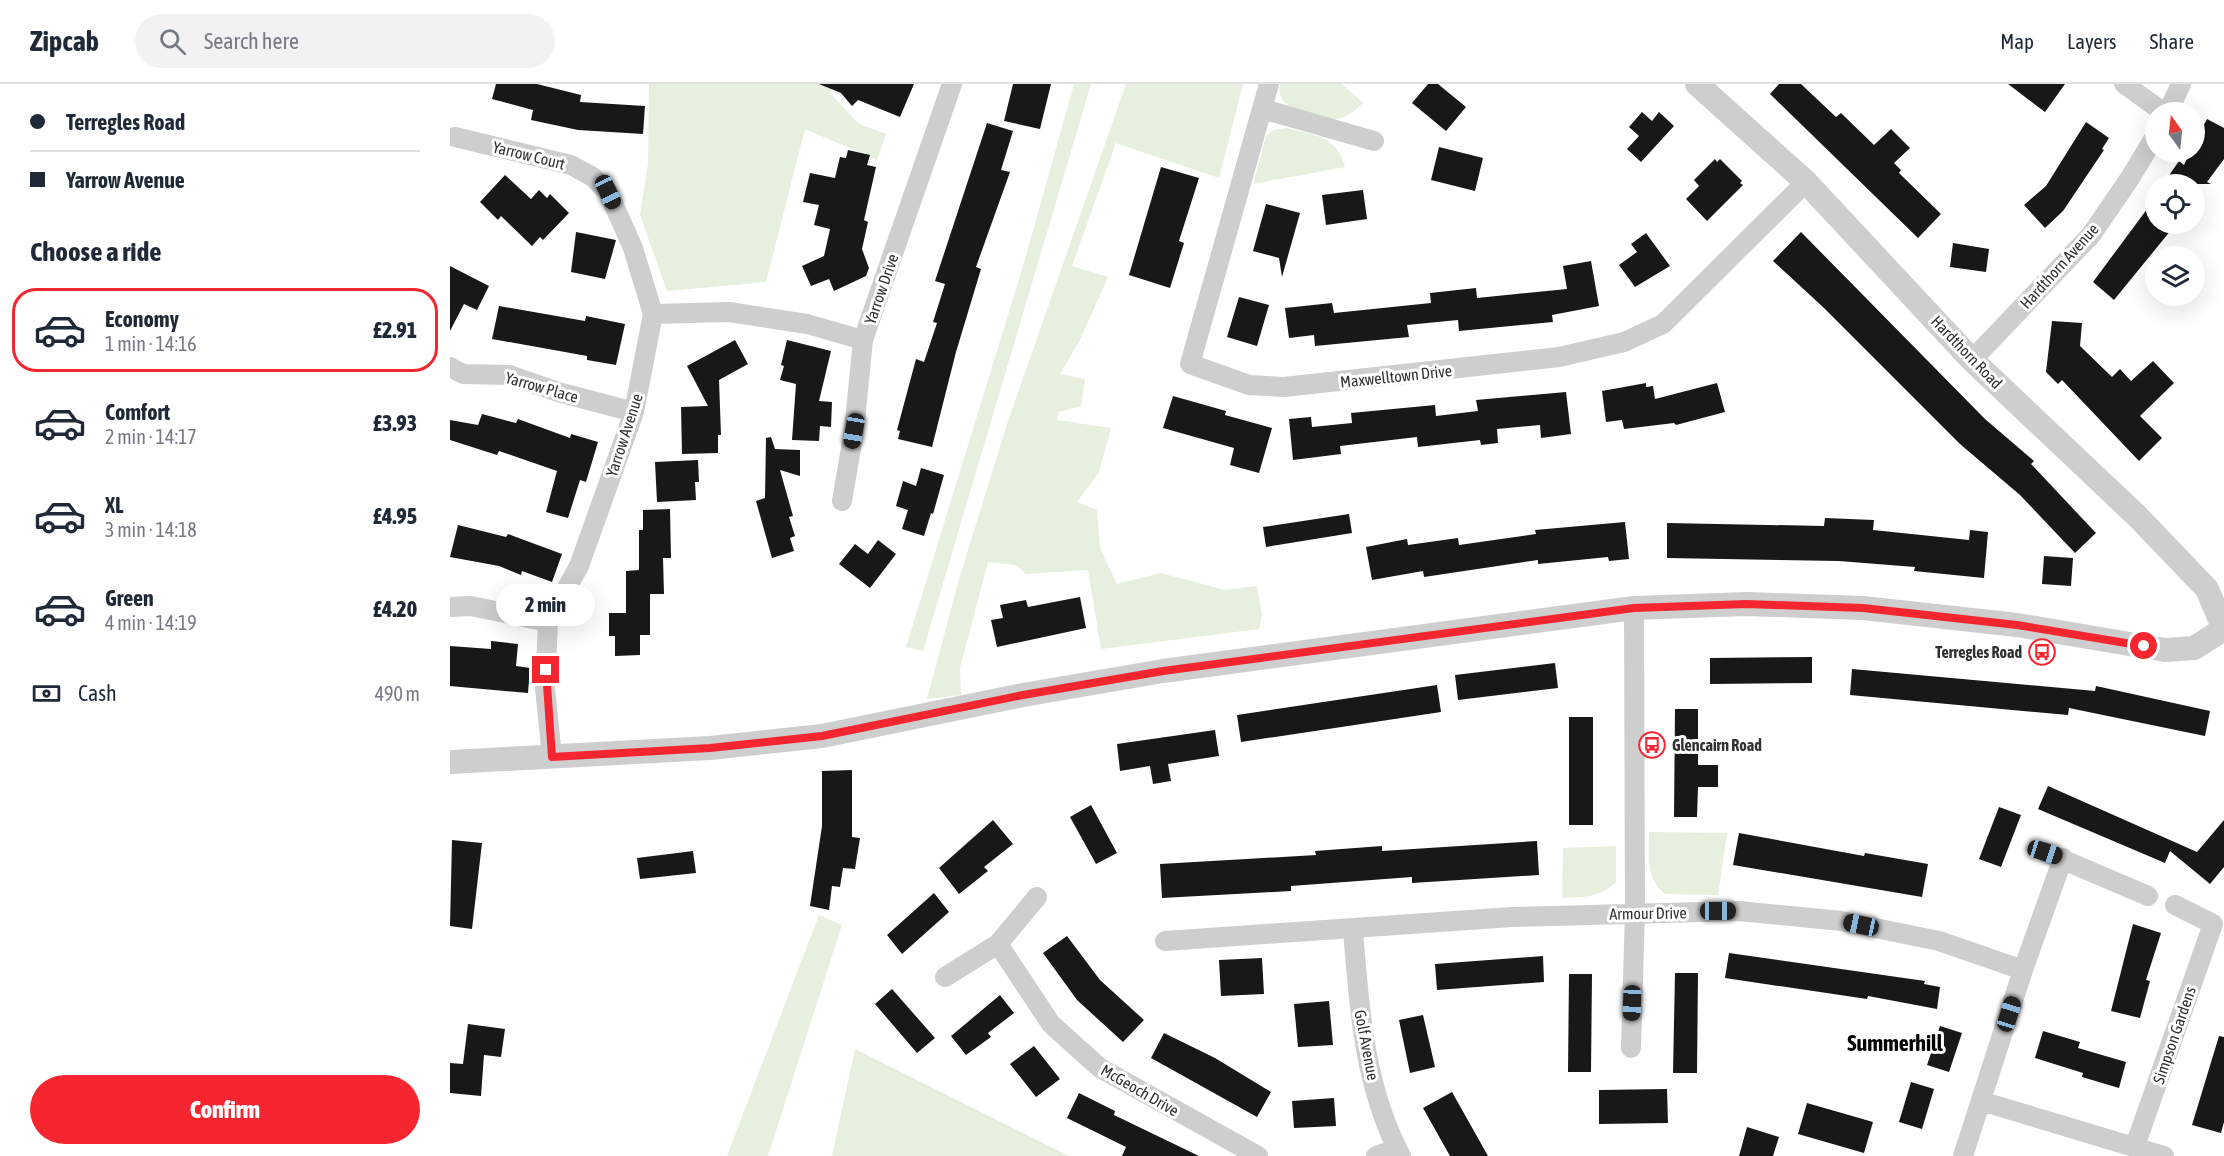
<!DOCTYPE html>
<html lang="en">
<head>
<meta charset="utf-8">
<style>
	:root { --surface:#fff; --page:#f2f2f3; --text:#1f2937; --muted:#747a83; --line:#e0e1e3; --accent:#f62630 }
	body { margin:0; font-family:"Asap Condensed",sans-serif; background:var(--page); color:var(--text); height:100vh; display:flex; flex-direction:column; font-size:22px; white-space:nowrap }
	* { box-sizing:border-box; margin:0 }
	p { font-size:20px; color:var(--muted) }
	.icon { flex:none; width:33px; height:33px; fill:none; stroke:currentColor; stroke-width:2; stroke-linecap:round; stroke-linejoin:round }
	.map { position:relative; flex:1; overflow:hidden }
	.details { display:flex; flex-direction:column; background:var(--surface); width:450px }
	.details>* { flex:none }
	.top-card { display:grid; align-content:center; height:132px; padding:0 30px; background:var(--surface) }
	.needle { width:39px; rotate:345deg }
	.buttons { position:absolute; left:1695px; top:18px; display:grid; gap:12px }
	.buttons a { display:grid; place-items:center; width:60px; height:60px; border-radius:50%; background:var(--surface); box-shadow:0 6px 24px #0002; font-size:30px }
	.end { position:absolute; width:27px; height:27px; margin:-14px; border:8px solid #f62630; background:#fff; box-shadow:0 0 0 3px #fff }
	.from { border-radius:50% }
	.bubble { position:absolute; height:42px; border-radius:21px; background:var(--surface); box-shadow:0 6px 24px #0002; font-size:20px; font-weight:800; line-height:42px; text-align:center }
	.car { position:absolute; width:18px; height:36px; margin:-18px -9px; border-radius:8px; box-shadow:0 0 4px 2px #0007; background:linear-gradient(#222 24%,#8ab4d8 0 40%,#222 0 76%,#8ab4d8 0 86%,#222 0) }
	.top-card b { display:flex; align-items:center; gap:21px; height:57px; font-size:22px }
	.top-card b+b { border-top:2px solid var(--line) }
	.top-card i { width:15px; height:15px; background:var(--text) }
	ul { padding:0; list-style:none }
	li { display:flex; align-items:center; gap:18px; height:84px; margin:0 12px 9px; padding:0 18px; border:3px solid transparent; border-radius:24px }
	li div { flex:1 }
	li b { display:block; font-size:22px }
	li em { font-style:normal; font-weight:800 }
	li.active { border-color:var(--accent) }
	li>.icon { width:54px; height:54px; stroke-width:1.5 }
	h2 { padding:0 30px; font-size:27px; line-height:72px }
	.pay { display:flex; align-items:center; gap:15px; height:66px; padding:0 30px; font-size:22px }
	.pay p { margin-inline-start:auto }
	.button { display:flex; gap:12px; margin-top:auto; padding:12px 30px }
	.button a { flex:1; height:69px; border-radius:36px; background:var(--accent); color:#fff; font-size:24px; font-weight:800; line-height:69px; text-align:center }
	header { display:flex; align-items:center; gap:36px; box-sizing:border-box; height:84px; padding:0 30px; background:var(--surface); border-bottom:2px solid var(--line) }
	header strong { font-size:28px }
	nav { display:flex; gap:33px; margin-inline-start:auto; font-size:21px }
	.search { width:420px; height:54px; background:var(--page); display:flex; align-items:center; gap:15px; box-sizing:border-box; padding:0 21px; border-radius:33px; color:var(--muted); font-size:22px }
	main { display:flex; flex:1; min-height:0 }
	.map>svg:first-child { display:block }
	.green { fill:#e7efde }
	.building { fill:#181818 }
	.lines { fill:none; stroke-linecap:round; stroke-linejoin:round }
	.minor { stroke:#cecece; stroke-width:20 }
	.tertiary { stroke:#cecece; stroke-width:24 }
	.route { stroke:#f62630; stroke-width:8 }
	.labels { text-anchor:middle; stroke-width:6; stroke-linejoin:round; paint-order:stroke }
	.street-label { font-size:16px; fill:#313131; stroke:#fff }
	.poi-label { font-size:16px; font-weight:bold; fill:#313131; stroke:#fff; text-anchor:end }
	.district-label { font-size:22px; font-weight:bold; fill:#000; stroke:#fff }
</style>
</head>
<body>
<header>
<strong>Zipcab</strong>
<div class="search"><svg class="icon" aria-label="search" viewBox="0 0 24 24"><circle cx="10" cy="10" r="6"/><path d="M15 15l6 6"/></svg>Search here</div>
<nav><a>Map</a><a>Layers</a><a>Share</a></nav>
</header>
<main>
<section class="details">
<div class="top-card">
<b><i class="from"></i>Terregles Road</b>
<b><i></i>Yarrow Avenue</b>
</div>
<h2>Choose a ride</h2>
<ul>
<li class="active"><svg class="icon" aria-label="car" viewBox="0 0 24 24"><path d="M5 17H2v-5l4-1 3-4h7l3 4 3 1v5h-3M9 17h6M6 11h13"/><circle cx="7" cy="17" r="2"/><circle cx="17" cy="17" r="2"/></svg><div><b>Economy</b><p>1 min · 14:16</p></div><em>£2.91</em></li>
<li><svg class="icon" aria-label="car" viewBox="0 0 24 24"><path d="M5 17H2v-5l4-1 3-4h7l3 4 3 1v5h-3M9 17h6M6 11h13"/><circle cx="7" cy="17" r="2"/><circle cx="17" cy="17" r="2"/></svg><div><b>Comfort</b><p>2 min · 14:17</p></div><em>£3.93</em></li>
<li><svg class="icon" aria-label="car" viewBox="0 0 24 24"><path d="M5 17H2v-5l4-1 3-4h7l3 4 3 1v5h-3M9 17h6M6 11h13"/><circle cx="7" cy="17" r="2"/><circle cx="17" cy="17" r="2"/></svg><div><b>XL</b><p>3 min · 14:18</p></div><em>£4.95</em></li>
<li><svg class="icon" aria-label="car" viewBox="0 0 24 24"><path d="M5 17H2v-5l4-1 3-4h7l3 4 3 1v5h-3M9 17h6M6 11h13"/><circle cx="7" cy="17" r="2"/><circle cx="17" cy="17" r="2"/></svg><div><b>Green</b><p>4 min · 14:19</p></div><em>£4.20</em></li>
</ul>
<div class="pay"><svg class="icon" aria-label="cash" viewBox="0 0 24 24"><path d="M3 7h18v10H3z"/><circle cx="12" cy="12" r="2"/></svg>Cash<p>490 m</p></div>
<div class="button"><a>Confirm</a></div>
</section>
<div class="map">
<svg width="1774" height="1072" viewBox="0 0 1774 1072">
	<rect width="100%" height="100%" fill="#fff"/>
	<path class="green" d="M 199,0 L 385,0 L 380,9 L 409,40 L 436,50 L 427,76 L 355,45 L 316,198 L 217,207 L 190,131 L 198,79 Z
		M 624,0 L 641,0 L 473,567 L 456,563 L 574,179 Z
		M 676,0 L 793,0 L 769,94 L 666,59 L 622,182 L 658,193 L 630,256 L 610,290 L 635,295 L 631,322 L 609,328 L 607,336 L 661,344 L 649,388 L 627,418 L 647,426 L 650,464 L 667,500 L 711,489 L 775,506 L 807,502 L 812,531 L 809,545 L 651,565 L 638,486 L 576,490 L 566,481 L 538,478 L 510,584 L 511,611 L 477,615 L 509,495 L 558,337 Z
		M 830,0 L 892,0 L 913,19 C 905,27 894,36 881,36 C 863,35 824,25 830,0 Z
		M 837,44 C 866,52 886,51 895,83 L 803,100 L 816,52 L 823,46 Z
		M 1199,748 L 1277,749 L 1268,811 L 1215,810 C 1195,794 1199,771 1199,748 Z
		M 1166,762 L 1166,798 C 1150,814 1133,813 1112,814 L 1113,764 Z
		M 369,831 L 392,841 L 318,1072 L 277,1072 Z
		M 405,965 L 619,1072 L 382,1072 Z"/>
	<path class="building" d="M 46,0 L 87,0 L 131,11 L 130,18 L 195,22 L 193,50 L 128,46 L 81,36 L 83,26 L 42,15 Z
		M 369,0 L 464,0 L 450,33 L 408,16 L 402,22 L 391,9 Z
		M 563,0 L 601,0 L 590,45 L 554,37 Z
		M 978,0 L 988,0 L 1016,23 L 996,47 L 962,19 Z
		M 1329,0 L 1351,0 L 1386,33 L 1391,29 L 1424,61 L 1441,45 L 1460,64 L 1444,79 L 1451,86 L 1449,89 L 1491,130 L 1468,154 L 1320,10 Z
		M 1558,0 L 1615,0 L 1595,28 Z
		M 1192,28 L 1202,37 L 1209,28 L 1224,42 L 1191,78 L 1177,65 L 1189,52 L 1179,43 Z
		M 1757,35 L 1774,44 L 1774,75 L 1757,98 L 1761,100 L 1713,100 L 1729,77 L 1734,81 L 1740,68 L 1744,68 L 1744,60 Z
		M 1636,38 L 1659,54 L 1652,65 L 1654,66 L 1613,127 L 1595,144 L 1574,121 L 1596,102 Z
		M 537,39 L 563,47 L 551,86 L 560,88 L 526,183 L 531,185 L 506,268 L 482,363 L 448,355 L 450,347 L 447,346 L 466,275 L 474,278 L 487,239 L 483,238 L 495,200 L 485,197 Z
		M 989,63 L 1033,74 L 1025,107 L 981,96 Z
		M 398,66 L 420,71 L 417,81 L 426,83 L 414,136 L 418,138 L 412,165 L 419,184 L 416,192 L 384,207 L 379,195 L 361,202 L 352,182 L 374,172 L 380,145 L 364,141 L 369,121 L 353,118 L 360,89 L 385,94 L 390,73 L 396,74 Z
		M 1265,75 L 1267,78 L 1270,75 L 1292,97 L 1290,99 L 1293,101 L 1257,137 L 1236,115 L 1249,102 L 1244,96 Z
		M 711,83 L 749,94 L 729,157 L 734,159 L 720,204 L 679,191 Z
		M 55,91 L 81,115 L 89,106 L 97,114 L 100,110 L 119,129 L 93,156 L 90,153 L 82,162 L 51,132 L 48,136 L 30,118 Z
		M 913,106 L 917,135 L 876,141 L 872,111 Z
		M 1706,113 L 1706,140 L 1726,140 L 1664,216 L 1643,198 Z
		M 816,120 L 850,129 L 832,193 L 829,174 L 803,167 Z
		M 126,148 L 166,156 L 155,195 L 121,188 Z
		M 1351,148 L 1535,335 L 1584,377 L 1581,380 L 1646,449 L 1625,469 L 1570,411 L 1510,360 L 1374,224 L 1323,177 Z
		M 1196,149 L 1220,182 L 1185,203 L 1169,181 L 1187,168 L 1181,160 Z
		M 1503,159 L 1539,165 L 1536,188 L 1500,183 Z
		M 1141,177 L 1149,222 L 1102,231 L 1103,238 L 1009,247 L 1008,236 L 957,241 L 959,253 L 865,262 L 864,251 L 839,254 L 835,224 L 882,219 L 884,229 L 981,219 L 980,209 L 1026,204 L 1027,214 L 1117,205 L 1113,182 Z
		M 0,182 L 39,202 L 27,226 L 14,220 L 0,247 Z
		M 789,213 L 819,221 L 807,262 L 777,253 Z
		M 49,222 L 135,237 L 136,232 L 175,240 L 166,281 L 137,276 L 137,272 L 42,255 Z
		M 1602,237 L 1632,239 L 1630,262 L 1662,293 L 1670,285 L 1681,297 L 1703,277 L 1724,299 L 1690,332 L 1712,354 L 1689,377 L 1612,296 L 1608,300 L 1596,288 Z
		M 285,256 L 298,280 L 269,296 L 271,351 L 268,351 L 268,369 L 232,370 L 231,323 L 258,322 L 237,282 Z
		M 337,256 L 381,267 L 369,317 L 382,318 L 381,343 L 370,342 L 369,357 L 342,356 L 346,300 L 330,296 L 334,282 L 331,281 Z
		M 1196,299 L 1196,303 L 1203,302 L 1205,315 L 1267,299 L 1275,328 L 1226,341 L 1224,339 L 1174,345 L 1172,336 L 1156,338 L 1152,307 Z
		M 1116,308 L 1121,350 L 1091,354 L 1090,341 L 1047,345 L 1048,359 L 1031,361 L 1030,356 L 968,363 L 967,353 L 890,362 L 891,370 L 843,376 L 839,335 L 861,333 L 862,343 L 902,339 L 901,329 L 985,321 L 986,332 L 1028,327 L 1026,316 Z
		M 723,312 L 776,327 L 775,331 L 822,344 L 809,389 L 780,381 L 784,364 L 713,344 Z
		M 32,330 L 66,339 L 68,335 L 120,354 L 121,350 L 148,358 L 136,398 L 130,396 L 118,434 L 96,428 L 107,387 L 49,367 L 47,371 L 0,356 L 0,336 L 28,341 Z
		M 321,353 L 325,365 L 350,366 L 350,392 L 330,386 L 343,432 L 339,433 L 345,452 L 340,454 L 344,467 L 322,474 L 306,417 L 315,414 L 316,354 Z
		M 248,376 L 249,398 L 245,398 L 246,416 L 207,418 L 205,378 Z
		M 471,384 L 494,391 L 483,430 L 481,429 L 474,452 L 452,445 L 458,426 L 446,422 L 453,397 L 466,402 Z
		M 220,425 L 221,474 L 213,474 L 214,510 L 200,510 L 200,551 L 190,551 L 190,571 L 165,572 L 165,552 L 159,552 L 159,529 L 176,529 L 176,487 L 189,486 L 189,446 L 193,446 L 193,426 Z
		M 899,430 L 902,449 L 816,463 L 813,443 Z
		M 1375,434 L 1424,436 L 1423,446 L 1519,456 L 1520,446 L 1538,448 L 1534,494 L 1464,487 L 1465,483 L 1389,477 L 1217,474 L 1217,439 L 1374,442 Z
		M 1175,438 L 1179,475 L 1159,477 L 1158,473 L 1088,480 L 1088,476 L 974,493 L 973,487 L 922,496 L 916,463 L 957,455 L 958,461 L 1008,454 L 1009,461 L 1086,450 L 1085,446 Z
		M 8,441 L 56,453 L 58,450 L 112,470 L 102,498 L 72,487 L 71,491 L 49,482 L 0,473 Z
		M 428,456 L 446,470 L 420,504 L 389,480 L 405,460 L 418,470 Z
		M 1594,472 L 1623,474 L 1621,502 L 1592,500 Z
		M 630,513 L 636,544 L 547,563 L 541,536 L 553,534 L 550,521 L 576,516 L 578,523 Z
		M 41,557 L 68,560 L 66,582 L 80,584 L 78,609 L 0,602 L 0,562 L 41,565 Z
		M 1362,573 L 1362,599 L 1260,600 L 1260,574 Z
		M 1105,579 L 1108,604 L 1008,616 L 1005,591 Z
		M 1402,585 L 1645,607 L 1646,602 L 1760,627 L 1755,652 L 1619,624 L 1618,631 L 1400,611 Z
		M 987,601 L 991,628 L 791,658 L 787,631 Z
		M 1225,625 L 1248,625 L 1248,681 L 1268,681 L 1268,703 L 1248,703 L 1247,733 L 1224,733 Z
		M 1119,633 L 1143,633 L 1143,741 L 1119,741 Z
		M 765,646 L 769,672 L 718,680 L 721,697 L 703,700 L 700,682 L 670,687 L 667,660 Z
		M 402,686 L 402,753 L 410,754 L 405,785 L 393,784 L 390,803 L 382,802 L 379,826 L 360,822 L 372,742 L 372,687 Z
		M 1598,702 L 1747,768 L 1774,736 L 1774,783 L 1760,800 L 1720,767 L 1715,779 L 1588,725 Z
		M 641,721 L 667,769 L 646,780 L 620,733 Z
		M 1549,723 L 1571,731 L 1551,783 L 1529,775 Z
		M 543,736 L 563,760 L 534,783 L 538,787 L 509,810 L 489,784 Z
		M 1289,749 L 1414,772 L 1415,769 L 1478,780 L 1472,813 L 1283,781 Z
		M 2,756 L 32,759 L 22,845 L 0,842 Z
		M 1087,757 L 1089,791 L 962,799 L 962,793 L 841,802 L 841,807 L 712,814 L 710,780 L 866,771 L 865,767 L 932,762 L 932,767 Z
		M 243,767 L 246,789 L 190,795 L 187,774 Z
		M 484,809 L 499,828 L 452,870 L 437,851 Z
		M 1683,840 L 1711,849 L 1696,896 L 1700,897 L 1690,934 L 1661,927 Z
		M 617,852 L 650,896 L 694,936 L 673,958 L 627,916 L 593,869 Z
		M 1279,869 L 1475,897 L 1474,900 L 1490,903 L 1487,925 L 1418,912 L 1417,915 L 1275,894 Z
		M 1093,872 L 1094,898 L 987,906 L 985,880 Z
		M 812,874 L 814,910 L 771,912 L 769,876 Z
		M 1225,889 L 1248,889 L 1247,989 L 1223,989 Z
		M 1119,890 L 1142,890 L 1141,988 L 1118,988 Z
		M 442,905 L 485,954 L 467,969 L 425,920 Z
		M 550,911 L 564,929 L 538,949 L 541,953 L 516,971 L 501,952 Z
		M 879,917 L 883,961 L 848,963 L 844,920 Z
		M 973,931 L 985,983 L 960,989 L 949,936 Z
		M 18,940 L 55,945 L 51,973 L 34,971 L 31,1012 L 0,1009 L 0,979 L 13,980 Z
		M 1490,942 L 1512,949 L 1499,988 L 1477,981 Z
		M 1593,947 L 1630,958 L 1628,964 L 1676,978 L 1669,1004 L 1632,993 L 1633,989 L 1585,974 Z
		M 714,949 L 765,974 L 821,1008 L 807,1033 L 701,974 Z
		M 1769,952 L 1774,953 L 1774,1038 L 1771,1049 L 1742,1041 Z
		M 584,962 L 610,995 L 586,1013 L 560,980 Z
		M 1461,998 L 1484,1005 L 1472,1045 L 1449,1038 Z
		M 1217,1005 L 1218,1039 L 1149,1040 L 1149,1006 Z
		M 1002,1008 L 1038,1072 L 1000,1072 L 973,1024 Z
		M 629,1009 L 665,1027 L 664,1031 L 749,1072 L 672,1072 L 676,1063 L 617,1034 Z
		M 884,1014 L 886,1042 L 844,1044 L 842,1017 Z
		M 1357,1019 L 1423,1038 L 1414,1069 L 1348,1050 Z
		M 1297,1043 L 1329,1053 L 1323,1072 L 1289,1072 Z"/>
	<g class="lines">
		<path class="minor" d="M 819,0 L 740,280 L 799,301 L 834,303 L 1109,273 L 1174,258 L 1213,240 L 1356,98
			M 1674,0 L 1713,28
			M 813,25 L 924,57
			M 1718,28 L 1731,0
			M 5,53 L 121,81 L 143,93 L 158,108 L 183,164 L 203,230
			M 1522,276 L 1641,151 L 1680,94 L 1706,51
			M 0,283 L 13,290 L 59,291 L 108,308 L 184,328
			M 392,417 L 404,347 L 413,256 L 502,0
			M 0,523 L 21,522 L 98,538
			M 102,673 L 95,604 L 98,538 L 129,482 L 184,328 L 203,230 L 279,228 L 357,240 L 413,256
			M 1595,768 L 1698,812
			M 903,846 C 909,922 914,1003 951,1072
			M 715,857 L 1062,833 L 1289,827 L 1391,837 L 1489,857 L 1573,886
			M 548,860 L 601,940 L 650,984 L 808,1072
			M 495,893 L 548,860 L 587,813
			M 1181,964 L 1185,828 L 1184,524
			M 1531,1017 L 1714,1072
			M 1685,1062 L 1763,840 L 1725,821
			M 926,1072 L 947,1065
			M 1513,1072 L 1573,886 L 1613,774"/>
		<path class="tertiary" d="M 1247,0 L 1356,98 L 1522,276 L 1688,433 L 1757,505 L 1774,545
			M 0,678 L 260,664 L 372,652 L 573,611 L 713,587 L 1184,524 L 1297,520 L 1413,524 L 1567,541 L 1715,566 L 1744,564 L 1774,545"/>
	</g>
	<g class="lines">
		<path class="route" d="M 96,586 L 102,673 L 260,664 L 372,652 L 573,611 L 713,587 L 1184,524 L 1297,520 L 1413,524 L 1567,541 L 1694,562"/>
	</g>
	<defs>
		<g id="bus-ring" transform="scale(1.35)"><circle r="9.5" fill="#fff" stroke="#f62630" stroke-width="1.5"/><path d="M-5-6H5V4H4V6H2V4H-2V6H-4V4H-5ZM-3.5-4V0h7V-4ZM-3.5 1.2v1.5H-2V1.2ZM2 1.2v1.5H3.5V1.2Z" fill="#f62630"/></g>
	</defs>
	<g fill-rule="evenodd">
		<use href="#bus-ring" x="1592" y="568"/>
		<use href="#bus-ring" x="1202" y="661"/>
	</g>
	<g class="labels">
		<g class="street-label">
			<text transform="translate(79 71) rotate(14)" y="6">Yarrow Court</text>
			<text transform="translate(1609 182) rotate(-48)" y="6">Hardthorn Avenue</text>
			<text transform="translate(431 205) rotate(-71)" y="6">Yarrow Drive</text>
			<text transform="translate(1517 268) rotate(46)" y="6">Hardthorn Road</text>
			<text transform="translate(946 292) rotate(-6)" y="6">Maxwelltown Drive</text>
			<text transform="translate(92 303) rotate(16)" y="6">Yarrow Place</text>
			<text transform="translate(174 351) rotate(-72)" y="6">Yarrow Avenue</text>
			<text transform="translate(1198 829) rotate(-1)" y="6">Armour Drive</text>
			<text transform="translate(1724 951) rotate(-71)" y="6">Simpson Gardens</text>
			<text transform="translate(917 961) rotate(79)" y="6">Golf Avenue</text>
			<text transform="translate(690 1006) rotate(30)" y="6">McGeoch Drive</text>
		</g>
		<g class="poi-label">
			<text x="1572" y="574">Terregles Road</text>
			<text x="1222" y="667" text-anchor="start">Glencairn Road</text>
		</g>
		<g class="district-label">
			<text x="1445" y="967">Summerhill</text>
		</g>
	</g>
</svg>
<div class="buttons">
<a><svg class="needle" viewBox="-14 -14 28 28"><path d="M0-13l5 13h-10z" fill="#e53935"/><path d="M0 13l5-13h-10z" fill="#747a83"/></svg></a>
<a><svg class="icon" aria-label="locate" viewBox="0 0 24 24"><circle cx="12" cy="12" r="6"/><path d="M12 2v4M12 18v4M2 12h4M18 12h4"/></svg></a>
<a><svg class="icon" aria-label="layers" viewBox="0 0 24 24"><path d="M12 4l9 5-9 5-9-5zM3 14l9 5 9-5"/></svg></a>
</div>
<i class="end from" style="left:1694px;top:562px"></i>
<i class="end" style="left:96px;top:586px"></i>
<div class="bubble" style="left:46px;top:500px;width:99px">2 min</div>
<i class="car" style="left:158px;top:108px;rotate:155deg"></i>
<i class="car" style="left:404px;top:347px;rotate:190deg"></i>
<i class="car" style="left:1595px;top:768px;rotate:108deg"></i>
<i class="car" style="left:1268px;top:827px;rotate:90deg"></i>
<i class="car" style="left:1411px;top:841px;rotate:282deg"></i>
<i class="car" style="left:1182px;top:919px;rotate:182deg"></i>
<i class="car" style="left:1559px;top:930px;rotate:17deg"></i>
</div>
</main>
</body>
</html>
